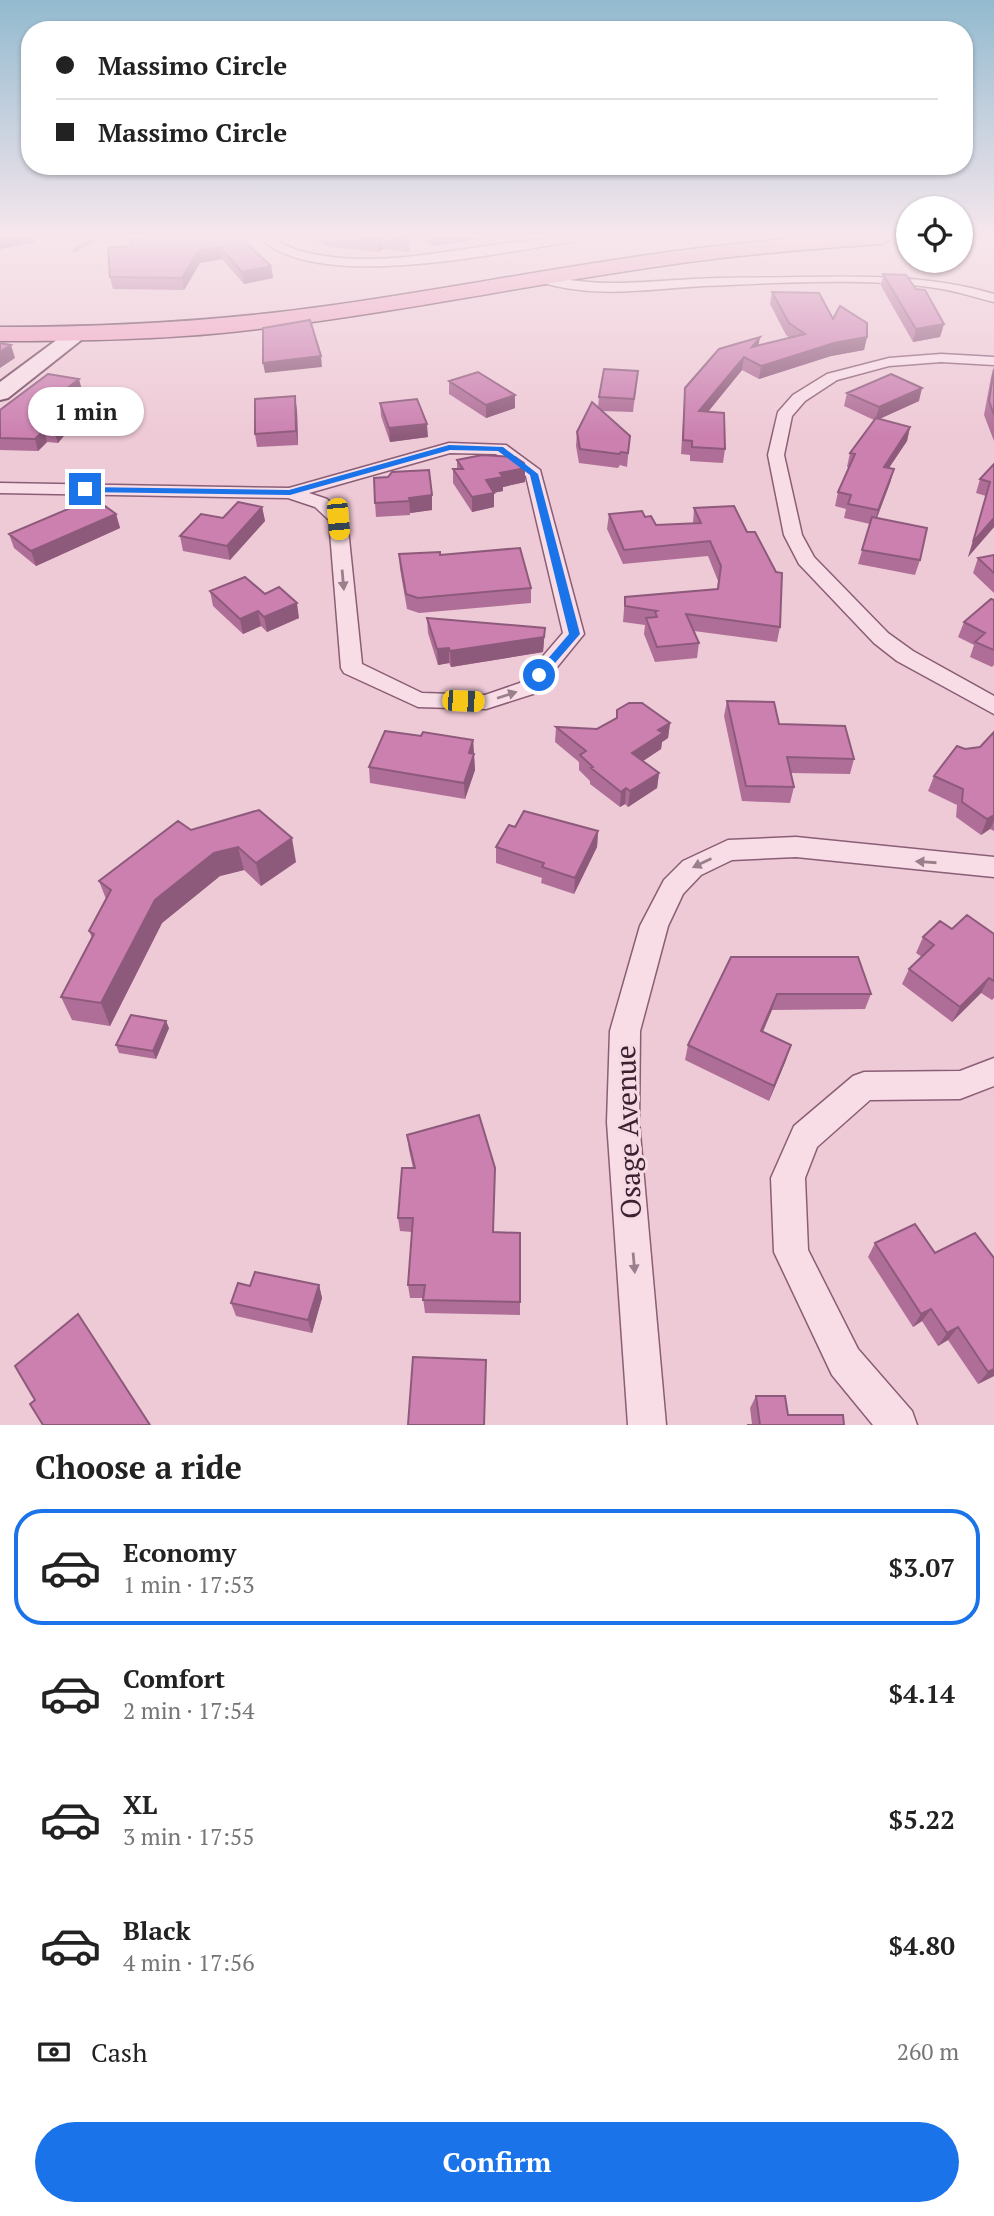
<!DOCTYPE html>
<html lang="en">
<head>
<meta charset="utf-8">
<style>
	:root { --surface:#fff; --page:#f6f6f6; --text:#222; --muted:#767676; --line:#e0e0e0; --accent:#1a73e8 }
	body { margin:0; font-family:"PT Serif",serif; background:var(--page); color:var(--text); height:100vh; display:flex; flex-direction:column; font-size:26px; white-space:nowrap }
	* { box-sizing:border-box; margin:0 }
	p { font-size:23px; color:var(--muted) }
	.icon { flex:none; width:38px; height:38px; fill:none; stroke:currentColor; stroke-width:2; stroke-linecap:round; stroke-linejoin:round }
	.map { position:relative; height:1425px; overflow:hidden }
	.panel { display:flex; flex-direction:column; background:var(--surface); flex:1 }
	.panel>* { flex:none }
	.top-card { position:absolute; left:21px; top:21px; width:952px; height:154px; border-radius:28px; box-shadow:0 2px 5px #0004; display:grid; align-content:center; height:154px; padding:0 35px; background:var(--surface) }
	.buttons { position:absolute; left:896px; top:196px; display:grid; gap:14px }
	.buttons a { display:grid; place-items:center; width:77px; height:77px; border-radius:50%; background:var(--surface); box-shadow:0 2px 5px #0004; font-size:35px }
	.end { position:absolute; width:32px; height:32px; margin:-16px; border:9px solid #1a73e8; background:#fff; box-shadow:0 0 0 4px #fff }
	.from { border-radius:50% }
	.bubble { position:absolute; height:49px; border-radius:24px; background:var(--surface); box-shadow:0 2px 5px #0004; font-size:23px; font-weight:600; line-height:49px; text-align:center }
	.car { position:absolute; width:21px; height:42px; margin:-21px -10px; border-radius:9px; box-shadow:0 0 5px 2px #0007; background:linear-gradient(#f5c518 24%,#345 0 40%,#f5c518 0 76%,#345 0 86%,#f5c518 0) }
	.top-card b { display:flex; align-items:center; gap:24px; height:66px; font-size:26px }
	.top-card b+b { border-top:2px solid var(--line) }
	.top-card i { width:18px; height:18px; background:var(--text) }
	ul { padding:0; list-style:none }
	li { display:flex; align-items:center; gap:21px; height:116px; margin:0 14px 10px; padding:0 21px; border:4px solid transparent; border-radius:28px }
	li div { flex:1 }
	li b { display:block; font-size:26px }
	li em { font-style:normal; font-weight:600 }
	li.active { border-color:var(--accent) }
	li>.icon { width:63px; height:63px; stroke-width:1.5 }
	h2 { padding:0 35px; font-size:32px; line-height:84px }
	.pay { display:flex; align-items:center; gap:18px; height:77px; padding:0 35px; font-size:26px }
	.pay p { margin-inline-start:auto }
	.button { display:flex; gap:14px; margin-top:auto; padding:14px 35px }
	.button a { flex:1; height:80px; border-radius:42px; background:var(--accent); color:#fff; font-size:28px; font-weight:600; line-height:80px; text-align:center }
	.map>svg:first-child { display:block }
	.lines { fill:none; stroke-linecap:round; stroke-linejoin:round }
	.stream { stroke:#7a9170; stroke-width:4.5 }
	.street-casing { stroke:#8a5e75; stroke-width:3 }
	.secondary-casing { stroke:#6c4159; stroke-width:4 }
	.primary-casing { stroke:#583249; stroke-width:3 }
	.street { fill:#f8dde7; fill-rule:evenodd }
	.secondary { fill:#f8dde7; fill-rule:evenodd }
	.primary { fill:#efa3bf; fill-rule:evenodd }
	.wall { fill:#af6e97 }
	.shaded-wall { fill:#8e5a7b }
	.building { fill:#cb80b0; stroke:#8e5a7b; stroke-width:2 }
	.oneway { fill:#9a7f8c }
	.route { fill:#1a73e8 }
	.labels { text-anchor:middle; stroke-width:6; stroke-linejoin:round; paint-order:stroke }
	.near-street-label { font-size:28px; fill:#3b2130; stroke:#f5d9e3 }
</style>
</head>
<body>
<div class="map">
<svg width="994" height="1425" viewBox="0 0 994 1425">
	<rect width="100%" height="100%" fill="#eec9d6"/>
	<g class="lines">
		<path class="stream" d="M 75,250 L 95,238"/>
		<g class="street-casing">
			<path id="street" d="M 260,238 C 279,238 283,246 300,251 C 322,257 345,259 369,259 C 438,258 507,238 576,238 L 570,242 C 498,253 316,293 260,238 Z
				M 545,275 C 597,288 640,282 693,279 C 728,277 764,278 799,277 C 865,276 930,275 994,294 L 994,302 C 977,298 960,292 942,289 C 867,277 781,283 704,286 C 648,289 594,299 540,282 L 539,279 Z
				M 941,354 L 994,357 L 994,365 L 941,362 L 889,366 L 837,380 L 805,401 L 792,416 L 784,455 L 802,535 L 814,557 L 888,633 L 913,651 L 994,696 L 994,714 L 897,661 L 874,643 L 799,564 L 784,535 L 768,455 L 778,412 L 793,395 L 827,374 L 889,358 Z
				M 449,443 L 506,445 L 540,470 L 584,634 L 536,693 L 486,709 L 418,707 L 344,673 L 341,668 L 329,520 L 315,507 L 288,498 L 0,493 L 0,483 L 289,488 ZM 450,453 L 496,454 L 526,476 L 563,633 L 520,683 L 485,695 L 422,693 L 362,664 L 347,519 L 327,499 L 309,493 Z
				M 796,837 L 994,857 L 994,877 L 796,857 L 732,860 L 701,875 L 683,894 L 668,926 L 640,1031 L 639,1122 L 666,1425 L 628,1425 L 607,1122 L 610,1031 L 640,926 L 664,880 L 683,861 L 728,840 Z
				M 994,1058 L 994,1086 L 960,1099 L 870,1100 L 817,1147 L 805,1178 L 808,1250 L 858,1349 L 912,1411 L 917,1425 L 873,1425 L 832,1375 L 774,1252 L 771,1178 L 794,1126 L 853,1076 L 864,1072 L 960,1071 Z"/>
		</g>
		<g class="secondary-casing">
			<path id="secondary" d="M 73,331 L 80,333 L 83,337 L 80,341 L 8,398 L 0,400 L 0,382 L 66,333 Z"/>
		</g>
		<g class="primary-casing">
			<path id="primary" d="M 802,238 L 892,238 L 882,244 C 808,249 734,255 661,266 C 514,287 369,318 222,333 C 148,340 74,341 0,341 L 0,327 C 112,327 223,321 334,305 C 489,283 645,249 802,238 Z"/>
		</g>
		<use href="#street" class="street"/>
		<use href="#secondary" class="secondary"/>
		<use href="#primary" class="primary"/>
	</g>
	<path class="wall" d="M 241,238 L 271,266 L 273,278 L 244,284 L 222,259 L 200,263 L 184,290 L 113,289 L 110,277 Z
		M 305,238 L 408,238 L 409,241 L 410,252 L 383,249 L 379,252 L 330,247 Z
		M 422,238 L 487,238 L 433,246 Z
		M 883,274 L 944,324 L 940,337 L 913,342 L 881,286 Z
		M 772,292 L 833,319 L 867,337 L 864,350 L 831,356 L 759,379 L 742,370 L 708,412 L 725,449 L 723,463 L 690,461 L 690,455 L 681,454 L 685,388 L 758,345 L 790,338 L 786,335 L 770,304 Z
		M 994,367 L 994,441 L 984,415 L 991,377 Z
		M 638,371 L 633,412 L 602,411 L 630,436 L 627,467 L 620,465 L 618,468 L 579,463 L 576,446 L 577,432 L 598,407 L 599,397 Z
		M 449,381 L 515,395 L 515,408 L 486,418 L 449,394 Z
		M 82,390 L 79,393 L 87,393 L 90,404 L 58,443 L 47,442 L 38,451 L 0,450 L 0,410 Z
		M 847,393 L 919,401 L 879,419 L 910,427 L 907,441 L 889,468 L 894,469 L 890,483 L 877,518 L 920,560 L 915,575 L 858,564 L 870,524 L 844,518 L 846,509 L 835,506 L 838,492 L 849,467 L 847,467 L 850,453 L 874,420 L 844,406 Z
		M 380,403 L 428,437 L 390,442 L 381,416 Z
		M 297,410 L 298,445 L 257,447 L 255,434 Z
		M 457,460 L 525,482 L 503,487 L 503,491 L 494,493 L 494,507 L 472,512 L 453,483 L 453,469 L 457,469 Z
		M 994,464 L 994,527 L 968,557 L 986,496 L 976,493 L 980,479 Z
		M 432,495 L 432,510 L 410,513 L 410,515 L 376,517 L 375,503 Z
		M 262,507 L 265,521 L 230,560 L 183,551 L 180,536 L 223,518 Z
		M 694,508 L 780,627 L 777,642 L 694,631 L 699,643 L 697,658 L 655,662 L 644,634 L 645,625 L 623,622 L 625,597 L 717,589 L 718,581 L 708,556 L 623,564 L 607,529 L 609,514 L 645,517 L 656,525 L 693,523 Z
		M 116,514 L 120,528 L 36,566 L 14,548 L 9,534 Z
		M 399,554 L 440,555 L 531,588 L 531,603 L 419,613 L 407,609 L 400,569 Z
		M 994,555 L 994,593 L 973,573 L 978,558 Z
		M 210,591 L 265,594 L 299,618 L 267,632 L 261,626 L 243,634 L 213,606 Z
		M 994,600 L 994,665 L 992,667 L 970,657 L 974,645 L 958,637 L 964,622 Z
		M 427,618 L 545,628 L 543,652 L 451,667 L 449,663 L 438,665 L 428,633 Z
		M 727,701 L 854,759 L 850,774 L 791,773 L 794,787 L 790,803 L 742,801 L 724,716 Z
		M 617,710 L 670,723 L 668,738 L 662,742 L 661,749 L 643,761 L 659,773 L 657,788 L 628,807 L 625,804 L 620,807 L 590,784 L 590,781 L 579,770 L 579,762 L 555,742 L 556,727 L 597,729 L 616,718 Z
		M 994,732 L 994,831 L 990,829 L 981,835 L 956,817 L 957,805 L 928,791 L 934,776 L 965,749 L 980,747 Z
		M 421,736 L 473,740 L 475,770 L 465,799 L 370,783 L 369,767 Z
		M 515,827 L 598,831 L 597,847 L 574,894 L 541,883 L 542,878 L 496,863 L 496,847 Z
		M 191,830 L 296,862 L 261,886 L 244,870 L 220,876 L 162,923 L 110,1026 L 72,1020 L 61,997 L 92,938 L 89,931 L 106,899 L 99,881 Z
		M 952,929 L 994,934 L 994,998 L 992,1000 L 981,993 L 952,1022 L 902,984 L 909,969 L 922,957 L 916,953 L 923,937 Z
		M 731,957 L 871,994 L 865,1009 L 772,1010 L 763,1032 L 786,1060 L 769,1101 L 685,1060 L 688,1045 Z
		M 169,1028 L 156,1059 L 119,1053 L 116,1045 Z
		M 407,1135 L 494,1232 L 520,1302 L 520,1315 L 425,1313 L 423,1298 L 410,1298 L 408,1285 L 412,1232 L 400,1231 L 398,1218 L 413,1168 L 409,1150 Z
		M 915,1224 L 994,1376 L 978,1384 L 948,1340 L 938,1346 L 922,1321 L 913,1327 L 868,1257 L 875,1243 Z
		M 319,1285 L 322,1298 L 312,1333 L 236,1316 L 231,1303 L 250,1286 Z
		M 756,1396 L 788,1415 L 844,1425 L 752,1424 L 750,1408 Z"/>
	<path class="shaded-wall" d="M 0,238 L 35,238 L 36,242 L 0,249 Z
		M 382,238 L 383,238 L 383,249 L 379,252 L 379,240 Z
		M 432,238 L 487,238 L 433,246 Z
		M 220,247 L 222,259 L 200,263 L 184,290 L 182,278 L 198,251 Z
		M 271,266 L 273,278 L 244,284 L 242,272 Z
		M 944,324 L 940,337 L 913,342 L 916,329 Z
		M 760,337 L 758,349 L 752,347 Z
		M 867,337 L 864,350 L 831,356 L 759,379 L 761,366 L 834,343 Z
		M 11,345 L 15,358 L 0,368 L 0,352 Z
		M 321,356 L 322,367 L 265,373 L 263,363 Z
		M 744,357 L 742,370 L 697,425 L 699,411 Z
		M 79,379 L 82,390 L 64,404 L 61,393 Z
		M 922,388 L 919,401 L 875,421 L 879,407 Z
		M 87,393 L 90,404 L 58,443 L 54,431 Z
		M 515,395 L 515,408 L 486,418 L 486,405 Z
		M 295,396 L 297,410 L 298,445 L 296,431 Z
		M 427,424 L 428,437 L 390,442 L 389,428 Z
		M 910,427 L 907,441 L 880,481 L 884,467 Z
		M 44,430 L 47,442 L 38,451 L 35,439 Z
		M 525,468 L 525,482 L 503,487 L 503,491 L 486,494 L 486,480 L 500,473 Z
		M 894,469 L 890,483 L 874,525 L 878,510 Z
		M 494,493 L 494,507 L 472,512 L 472,497 Z
		M 432,495 L 432,510 L 410,513 L 409,498 Z
		M 262,507 L 265,521 L 230,560 L 227,546 Z
		M 116,514 L 120,528 L 36,566 L 31,551 Z
		M 994,518 L 994,527 L 968,557 L 973,542 Z
		M 297,603 L 299,618 L 267,632 L 264,617 Z
		M 258,611 L 261,626 L 243,634 L 240,619 Z
		M 545,628 L 543,652 L 451,667 L 450,651 Z
		M 449,648 L 449,663 L 438,665 L 437,649 Z
		M 670,723 L 668,738 L 662,742 L 661,749 L 631,769 L 632,753 L 658,730 Z
		M 473,740 L 475,770 L 465,799 L 464,783 L 469,753 Z
		M 659,773 L 657,788 L 628,807 L 630,791 Z
		M 626,788 L 625,804 L 620,807 L 621,792 Z
		M 994,815 L 994,821 L 990,829 L 981,835 L 987,819 Z
		M 598,831 L 597,847 L 574,894 L 575,878 Z
		M 292,838 L 296,862 L 261,886 L 256,863 Z
		M 238,847 L 244,870 L 220,876 L 162,923 L 110,1026 L 101,1003 L 155,900 L 214,853 Z
		M 989,978 L 981,993 L 952,1022 L 960,1007 Z
		M 777,994 L 772,1010 L 756,1046 L 761,1031 Z
		M 166,1021 L 169,1028 L 156,1059 L 153,1051 Z
		M 791,1045 L 786,1060 L 769,1101 L 774,1086 Z
		M 319,1285 L 322,1298 L 312,1333 L 308,1320 Z
		M 931,1309 L 922,1321 L 913,1327 L 921,1314 Z
		M 958,1327 L 948,1340 L 938,1346 L 947,1333 Z
		M 994,1369 L 994,1376 L 978,1384 L 988,1372 Z"/>
	<path class="building" d="M 148,238 L 241,238 L 271,266 L 242,272 L 220,247 L 198,251 L 182,278 L 110,277 L 108,248 L 131,246 L 130,240 Z
		M 353,238 L 382,238 L 379,240 Z
		M 388,238 L 408,238 L 409,241 Z
		M 883,274 L 906,275 L 916,289 L 925,290 L 944,324 L 916,329 Z
		M 772,292 L 819,293 L 833,319 L 840,306 L 867,323 L 867,337 L 834,343 L 761,366 L 744,357 L 699,411 L 724,413 L 725,449 L 692,447 L 692,441 L 683,440 L 685,388 L 719,349 L 760,337 L 752,347 L 805,334 L 789,323 Z
		M 310,320 L 321,356 L 263,363 L 263,328 Z
		M 0,343 L 11,345 L 0,352 Z
		M 604,369 L 638,371 L 634,399 L 599,397 Z
		M 994,369 L 994,415 L 989,401 Z
		M 478,372 L 515,395 L 486,405 L 449,381 Z
		M 48,374 L 79,379 L 61,393 L 87,393 L 54,431 L 44,430 L 35,439 L 0,438 L 0,410 Z
		M 891,374 L 922,388 L 879,407 L 847,393 Z
		M 295,396 L 296,431 L 255,434 L 255,399 Z
		M 417,399 L 427,424 L 389,428 L 380,403 Z
		M 592,402 L 630,436 L 628,453 L 621,452 L 619,454 L 580,449 L 577,432 Z
		M 876,418 L 910,427 L 884,467 L 894,469 L 878,510 L 848,504 L 851,495 L 838,492 L 855,454 L 850,453 Z
		M 482,455 L 515,457 L 524,463 L 525,468 L 500,473 L 503,477 L 486,480 L 494,493 L 472,497 L 453,469 L 463,469 L 457,460 Z
		M 994,464 L 994,518 L 973,542 L 990,482 L 980,479 Z
		M 429,470 L 432,495 L 409,498 L 410,501 L 375,503 L 374,478 L 388,477 L 392,472 Z
		M 94,498 L 116,514 L 31,551 L 9,534 Z
		M 238,502 L 262,507 L 227,546 L 180,536 L 201,514 L 223,518 Z
		M 734,506 L 747,532 L 755,532 L 776,572 L 782,573 L 780,627 L 686,614 L 699,643 L 657,647 L 646,618 L 657,617 L 655,612 L 657,611 L 625,606 L 625,597 L 718,589 L 721,566 L 710,541 L 624,550 L 609,514 L 642,511 L 645,517 L 651,516 L 656,525 L 701,523 L 694,508 Z
		M 872,517 L 927,528 L 920,560 L 862,550 Z
		M 520,548 L 531,588 L 418,598 L 406,594 L 399,554 L 440,552 L 440,555 Z
		M 994,555 L 994,573 L 978,558 Z
		M 245,577 L 265,594 L 279,587 L 297,603 L 264,617 L 258,611 L 240,619 L 210,591 Z
		M 991,599 L 994,600 L 994,650 L 975,642 L 985,633 L 964,622 Z
		M 427,618 L 545,628 L 544,637 L 450,651 L 449,648 L 437,649 Z
		M 727,701 L 774,702 L 779,724 L 845,726 L 854,759 L 787,757 L 794,787 L 746,786 Z
		M 629,703 L 642,703 L 670,723 L 658,730 L 663,733 L 632,753 L 659,773 L 630,791 L 626,788 L 621,792 L 591,768 L 593,767 L 580,755 L 586,751 L 556,727 L 597,729 L 617,718 L 617,710 Z
		M 385,731 L 421,736 L 423,732 L 473,740 L 469,753 L 474,754 L 464,783 L 369,767 Z
		M 994,732 L 994,815 L 987,819 L 962,802 L 963,789 L 934,776 L 957,746 L 965,749 L 980,747 Z
		M 259,810 L 292,838 L 256,863 L 238,847 L 214,853 L 155,900 L 101,1003 L 61,997 L 94,934 L 89,931 L 111,890 L 99,881 L 178,821 L 191,830 Z
		M 524,811 L 598,831 L 575,878 L 542,867 L 544,863 L 496,847 L 509,825 L 515,827 Z
		M 967,915 L 994,934 L 994,981 L 989,978 L 960,1007 L 909,969 L 934,945 L 923,937 L 940,921 L 952,929 Z
		M 731,957 L 858,957 L 871,994 L 777,994 L 761,1031 L 791,1045 L 774,1086 L 688,1045 Z
		M 131,1015 L 166,1021 L 153,1051 L 116,1045 Z
		M 479,1115 L 495,1168 L 493,1232 L 520,1233 L 520,1302 L 423,1300 L 425,1285 L 408,1285 L 413,1218 L 398,1218 L 402,1168 L 415,1168 L 407,1135 Z
		M 915,1224 L 935,1253 L 975,1233 L 994,1258 L 994,1369 L 988,1372 L 958,1327 L 947,1333 L 931,1309 L 921,1314 L 875,1243 Z
		M 255,1272 L 319,1285 L 308,1320 L 231,1303 L 238,1283 L 250,1286 Z
		M 78,1314 L 150,1425 L 43,1425 L 30,1404 L 35,1400 L 15,1366 Z
		M 413,1357 L 486,1360 L 484,1425 L 408,1425 Z
		M 756,1396 L 785,1396 L 788,1415 L 843,1415 L 844,1425 L 747,1425 L 760,1425 Z"/>
	<defs><path id="oneway-solid" d="M-6-.8H1V-3.2L6.5 0L1 3.2V.8H-6Z" transform="scale(1.75)"/></defs>
	<g class="oneway">
		<use href="#oneway-solid" transform="translate(343 580) rotate(85)"/>
		<use href="#oneway-solid" transform="translate(507 695) rotate(-18)"/>
		<use href="#oneway-solid" transform="translate(926 862) rotate(-176)"/>
		<use href="#oneway-solid" transform="translate(702 863) rotate(154)"/>
		<use href="#oneway-solid" transform="translate(634 1263) rotate(85)"/>
	</g>
	<linearGradient id="sky" x2="0" y2="1"><stop stop-color="#92bacf"/><stop offset="0.54" stop-color="#f7e7ed"/><stop offset="1" stop-color="#f7e7ed" stop-opacity="0"/></linearGradient>
	<rect width="994" height="437" fill="url(#sky)"/>
	<path class="route" d="M 449,445 L 503,447 L 538,474 L 580,634 L 543,677 L 534,675 L 569,634 L 530,475 L 498,451 L 450,450 L 290,495 L 85,492 L 80,489 L 85,487 L 289,490 Z"/>
	<g class="labels">
		<g class="near-street-label">
			<text transform="translate(628 1132) rotate(-92)" y="10">Osage Avenue</text>
		</g>
	</g>
</svg>
<div class="buttons">
<a><svg class="icon" aria-label="locate" viewBox="0 0 24 24"><circle cx="12" cy="12" r="6"/><path d="M12 2v4M12 18v4M2 12h4M18 12h4"/></svg></a>
</div>
<i class="end from" style="left:539px;top:675px"></i>
<i class="end" style="left:85px;top:489px"></i>
<div class="bubble" style="left:28px;top:387px;width:116px">1 min</div>
<i class="car" style="left:338px;top:519px;rotate:175deg"></i>
<i class="car" style="left:463px;top:701px;rotate:92deg"></i>
<div class="top-card">
<b><i class="from"></i>Massimo Circle</b>
<b><i></i>Massimo Circle</b>
</div>
</div>
<section class="panel">
<h2>Choose a ride</h2>
<ul>
<li class="active"><svg class="icon" aria-label="car" viewBox="0 0 24 24"><path d="M5 17H2v-5l4-1 3-4h7l3 4 3 1v5h-3M9 17h6M6 11h13"/><circle cx="7" cy="17" r="2"/><circle cx="17" cy="17" r="2"/></svg><div><b>Economy</b><p>1 min · 17:53</p></div><em>$3.07</em></li>
<li><svg class="icon" aria-label="car" viewBox="0 0 24 24"><path d="M5 17H2v-5l4-1 3-4h7l3 4 3 1v5h-3M9 17h6M6 11h13"/><circle cx="7" cy="17" r="2"/><circle cx="17" cy="17" r="2"/></svg><div><b>Comfort</b><p>2 min · 17:54</p></div><em>$4.14</em></li>
<li><svg class="icon" aria-label="car" viewBox="0 0 24 24"><path d="M5 17H2v-5l4-1 3-4h7l3 4 3 1v5h-3M9 17h6M6 11h13"/><circle cx="7" cy="17" r="2"/><circle cx="17" cy="17" r="2"/></svg><div><b>XL</b><p>3 min · 17:55</p></div><em>$5.22</em></li>
<li><svg class="icon" aria-label="car" viewBox="0 0 24 24"><path d="M5 17H2v-5l4-1 3-4h7l3 4 3 1v5h-3M9 17h6M6 11h13"/><circle cx="7" cy="17" r="2"/><circle cx="17" cy="17" r="2"/></svg><div><b>Black</b><p>4 min · 17:56</p></div><em>$4.80</em></li>
</ul>
<div class="pay"><svg class="icon" aria-label="cash" viewBox="0 0 24 24"><path d="M3 7h18v10H3z"/><circle cx="12" cy="12" r="2"/></svg>Cash<p>260 m</p></div>
<div class="button"><a>Confirm</a></div>
</section>
</body>
</html>
